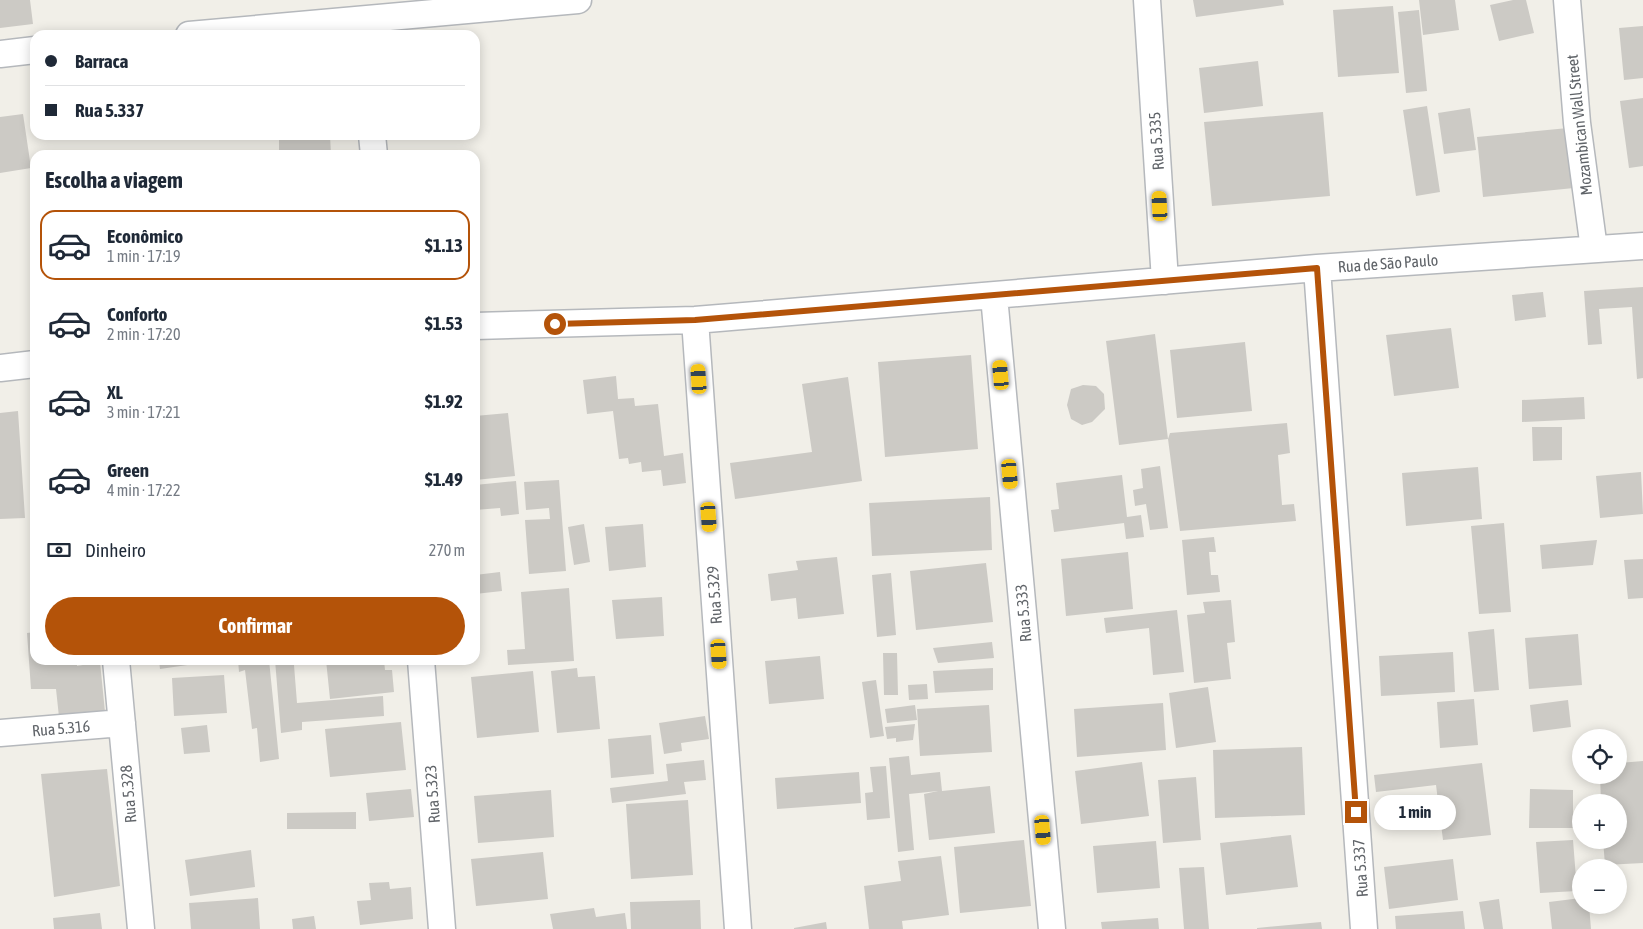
<!DOCTYPE html>
<html lang="pt">
<head>
<meta charset="utf-8">
<style>
	:root { --surface:#fff; --page:#f2f2f3; --text:#1f2937; --muted:#747a83; --line:#e0e1e3; --accent:#b45309 }
	body { margin:0; font-family:"Asap Condensed",sans-serif; background:var(--page); color:var(--text); height:100vh; display:flex; flex-direction:column; font-size:19px; white-space:nowrap }
	* { box-sizing:border-box; margin:0 }
	p { font-size:16px; color:var(--muted) }
	.icon { flex:none; width:28px; height:28px; fill:none; stroke:currentColor; stroke-width:2; stroke-linecap:round; stroke-linejoin:round }
	.map { position:relative; flex:1; overflow:hidden }
	.side { position:absolute; left:30px; top:150px; width:450px; height:515px; display:flex; flex-direction:column; background:var(--surface); border-radius:15px; box-shadow:0 2px 12px #0003 }
	.side>* { flex:none }
	.banner { position:absolute; left:30px; top:30px; width:450px; height:110px; border-radius:15px; box-shadow:0 2px 12px #0003; display:grid; align-content:center; height:110px; padding:0 15px; background:var(--surface) }
	.buttons { position:absolute; left:1572px; top:729px; display:grid; gap:10px }
	.buttons a { display:grid; place-items:center; width:55px; height:55px; border-radius:50%; background:var(--surface); box-shadow:0 2px 12px #0003; font-size:25px }
	.end { position:absolute; width:22px; height:22px; margin:-11px; border:6px solid #b45309; background:#fff; box-shadow:0 0 0 2px #fff }
	.from { border-radius:50% }
	.bubble { position:absolute; height:35px; border-radius:18px; background:var(--surface); box-shadow:0 2px 12px #0003; font-size:16px; font-weight:700; line-height:35px; text-align:center }
	.car { position:absolute; width:15px; height:30px; margin:-15px -8px; border-radius:6px; box-shadow:0 0 4px 1px #0007; background:linear-gradient(#f5c518 24%,#345 0 40%,#f5c518 0 76%,#345 0 86%,#f5c518 0) }
	.banner b { display:flex; align-items:center; gap:18px; height:48px; font-size:19px }
	.banner b+b { border-top:1px solid var(--line) }
	.banner i { width:12px; height:12px; background:var(--text) }
	ul { padding:0; list-style:none }
	li { display:flex; align-items:center; gap:15px; height:70px; margin:0 10px 8px; padding:0 5px; border:2px solid transparent; border-radius:15px }
	li div { flex:1 }
	li b { display:block; font-size:19px }
	li em { font-style:normal; font-weight:700 }
	li.on { border-color:var(--accent) }
	li>.icon { width:45px; height:45px; stroke-width:1.5 }
	h2 { padding:0 15px; font-size:22px; line-height:60px }
	.pay { display:flex; align-items:center; gap:12px; height:55px; padding:0 15px; font-size:19px }
	.pay p { margin-inline-start:auto }
	.primary-button { display:flex; gap:10px; margin-top:auto; padding:10px 15px }
	.primary-button a { flex:1; height:58px; border-radius:30px; background:var(--accent); color:#fff; font-size:20px; font-weight:700; line-height:58px; text-align:center }
	.map>svg:first-child { display:block }
	.building { fill:#cccac5 }
	.lines { fill:none; stroke-linecap:round; stroke-linejoin:round }
	.minor-casing { stroke:#b5b8bc; stroke-width:29 }
	.minor { stroke:#fff; stroke-width:26 }
	.route { stroke:#b45309; stroke-width:6 }
	.labels { text-anchor:middle; stroke-width:4; stroke-linejoin:round; paint-order:stroke }
	.street-label { font-size:16px; fill:#5f6368; stroke:#fff }
</style>
</head>
<body>
<div class="map">
<svg width="1643" height="929" viewBox="0 0 1643 929">
	<rect width="100%" height="100%" fill="#f1efe8"/>
	<path class="building" d="M 0,0 L 30,0 L 33,24 L 0,28 Z
		M 1193,0 L 1283,0 L 1284,5 L 1196,17 Z
		M 1419,0 L 1455,0 L 1459,30 L 1423,35 Z
		M 1513,0 L 1526,0 L 1534,33 L 1499,41 L 1490,5 Z
		M 1393,6 L 1399,73 L 1338,77 L 1333,10 Z
		M 1419,10 L 1427,91 L 1406,93 L 1398,12 Z
		M 1643,26 L 1643,78 L 1624,80 L 1619,28 Z
		M 1258,61 L 1263,106 L 1204,113 L 1199,68 Z
		M 1643,98 L 1643,166 L 1629,168 L 1620,101 Z
		M 1427,106 L 1440,192 L 1416,196 L 1403,110 Z
		M 1470,108 L 1476,150 L 1444,154 L 1438,113 Z
		M 1323,112 L 1330,196 L 1212,206 L 1204,122 Z
		M 23,114 L 31,168 L 0,173 L 0,117 Z
		M 1568,128 L 1574,188 L 1483,197 L 1477,137 Z
		M 279,135 L 330,135 L 331,155 L 279,155 Z
		M 1643,287 L 1643,378 L 1637,379 L 1632,307 L 1599,309 L 1602,344 L 1588,345 L 1584,291 Z
		M 1543,292 L 1546,317 L 1515,321 L 1512,295 Z
		M 1451,328 L 1459,388 L 1394,396 L 1386,335 Z
		M 1155,334 L 1168,439 L 1119,445 L 1106,341 Z
		M 1245,342 L 1252,411 L 1177,418 L 1170,350 Z
		M 971,355 L 978,449 L 885,457 L 878,362 Z
		M 616,376 L 618,399 L 634,398 L 635,406 L 658,404 L 664,456 L 683,453 L 686,483 L 663,486 L 661,470 L 642,472 L 641,462 L 629,464 L 628,458 L 619,459 L 613,411 L 587,414 L 583,380 Z
		M 848,377 L 862,481 L 735,499 L 730,463 L 812,452 L 802,384 Z
		M 1083,385 L 1096,386 L 1104,394 L 1105,409 L 1092,422 L 1082,425 L 1071,419 L 1067,405 L 1071,389 Z
		M 1584,397 L 1585,419 L 1522,422 L 1522,400 Z
		M 18,411 L 25,518 L 0,519 L 0,413 Z
		M 508,413 L 515,476 L 475,480 L 475,416 Z
		M 1287,423 L 1290,453 L 1278,455 L 1282,505 L 1294,504 L 1296,521 L 1180,531 L 1168,439 L 1170,433 Z
		M 1532,427 L 1562,427 L 1562,460 L 1533,461 Z
		M 1160,466 L 1168,528 L 1150,530 L 1146,504 L 1135,506 L 1133,490 L 1143,488 L 1141,469 Z
		M 1478,467 L 1482,519 L 1406,526 L 1402,473 Z
		M 1641,472 L 1643,514 L 1600,518 L 1596,476 Z
		M 1122,475 L 1127,517 L 1141,515 L 1144,537 L 1126,539 L 1124,523 L 1054,532 L 1051,510 L 1059,509 L 1056,483 Z
		M 559,480 L 566,571 L 529,574 L 525,520 L 550,519 L 549,508 L 526,510 L 524,482 Z
		M 516,481 L 519,514 L 501,516 L 500,508 L 475,510 L 475,485 Z
		M 990,497 L 992,550 L 872,556 L 869,503 Z
		M 1504,523 L 1511,612 L 1479,614 L 1471,526 Z
		M 584,524 L 590,562 L 574,565 L 568,527 Z
		M 643,524 L 646,567 L 609,571 L 605,527 Z
		M 1214,537 L 1216,552 L 1209,552 L 1211,575 L 1218,575 L 1220,592 L 1187,595 L 1182,540 Z
		M 1597,540 L 1593,565 L 1542,569 L 1540,545 Z
		M 1128,552 L 1133,609 L 1066,616 L 1061,559 Z
		M 837,557 L 844,614 L 798,619 L 796,598 L 771,601 L 768,574 L 798,570 L 796,561 Z
		M 1643,559 L 1643,598 L 1628,599 L 1624,560 Z
		M 986,563 L 993,622 L 916,630 L 910,571 Z
		M 500,572 L 502,591 L 475,594 L 475,575 Z
		M 891,573 L 896,635 L 877,637 L 872,575 Z
		M 569,588 L 574,661 L 508,665 L 507,650 L 525,649 L 521,592 Z
		M 662,597 L 664,636 L 616,639 L 612,600 Z
		M 1231,600 L 1235,642 L 1227,643 L 1231,679 L 1194,683 L 1187,615 L 1205,613 L 1203,602 Z
		M 1177,610 L 1184,672 L 1153,675 L 1149,628 L 1106,633 L 1104,618 Z
		M 1494,629 L 1499,690 L 1474,692 L 1468,632 Z
		M 35,632 L 35,660 L 77,660 L 77,666 L 100,662 L 105,712 L 59,717 L 56,689 L 31,689 L 27,633 Z
		M 1578,634 L 1582,685 L 1529,689 L 1525,638 Z
		M 992,642 L 994,658 L 938,663 L 933,648 Z
		M 1453,652 L 1455,692 L 1381,696 L 1379,656 Z
		M 883,653 L 897,653 L 898,695 L 884,695 Z
		M 820,656 L 824,699 L 769,704 L 765,661 Z
		M 159,660 L 215,660 L 215,661 L 160,669 Z
		M 238,660 L 269,660 L 279,759 L 260,762 L 257,728 L 252,729 L 245,670 L 239,672 Z
		M 275,660 L 306,660 L 307,665 L 294,665 L 297,703 L 383,696 L 384,716 L 302,722 L 302,730 L 281,733 Z
		M 326,660 L 384,660 L 385,670 L 392,670 L 394,692 L 330,699 Z
		M 577,668 L 578,677 L 595,676 L 600,729 L 557,733 L 551,671 Z
		M 993,668 L 993,690 L 935,693 L 933,671 Z
		M 533,671 L 539,732 L 477,738 L 471,677 Z
		M 224,675 L 227,713 L 174,716 L 172,678 Z
		M 876,680 L 884,736 L 870,738 L 862,682 Z
		M 927,684 L 928,699 L 909,700 L 908,685 Z
		M 1208,687 L 1216,742 L 1176,748 L 1169,693 Z
		M 1474,699 L 1478,745 L 1440,748 L 1437,702 Z
		M 1568,700 L 1571,727 L 1533,732 L 1530,705 Z
		M 1163,703 L 1166,750 L 1077,757 L 1074,709 Z
		M 915,705 L 917,720 L 887,723 L 885,709 Z
		M 989,705 L 992,752 L 920,756 L 917,709 Z
		M 705,716 L 709,739 L 681,743 L 682,751 L 664,754 L 659,723 Z
		M 401,722 L 406,770 L 330,777 L 325,729 Z
		M 915,724 L 913,740 L 896,742 L 896,738 L 887,739 L 885,727 Z
		M 207,725 L 210,752 L 184,754 L 181,728 Z
		M 651,735 L 654,774 L 611,778 L 608,739 Z
		M 1302,747 L 1305,815 L 1215,818 L 1213,750 Z
		M 909,756 L 911,775 L 940,772 L 942,791 L 990,786 L 995,833 L 929,840 L 924,794 L 938,791 L 909,794 L 914,850 L 898,852 L 889,758 Z
		M 704,760 L 706,780 L 684,782 L 686,794 L 612,803 L 610,788 L 668,781 L 666,764 Z
		M 1643,761 L 1643,863 L 1605,865 L 1603,840 L 1619,840 L 1619,802 L 1601,802 L 1600,775 L 1619,775 L 1619,763 Z
		M 1142,762 L 1149,816 L 1081,824 L 1075,771 Z
		M 1482,763 L 1491,835 L 1443,840 L 1436,785 L 1376,792 L 1374,775 Z
		M 886,766 L 890,818 L 867,820 L 865,793 L 873,792 L 870,767 Z
		M 107,769 L 120,886 L 54,897 L 41,774 Z
		M 859,772 L 861,803 L 777,809 L 775,778 Z
		M 1196,777 L 1201,840 L 1163,843 L 1158,780 Z
		M 411,789 L 414,817 L 369,821 L 366,793 Z
		M 1530,789 L 1573,790 L 1573,828 L 1529,828 Z
		M 551,790 L 554,837 L 478,843 L 474,796 Z
		M 688,800 L 693,875 L 631,879 L 626,804 Z
		M 356,812 L 356,829 L 287,829 L 287,813 Z
		M 1291,835 L 1298,887 L 1226,895 L 1220,843 Z
		M 1024,840 L 1031,906 L 960,913 L 954,847 Z
		M 1573,840 L 1577,891 L 1540,893 L 1536,842 Z
		M 1156,841 L 1160,888 L 1097,893 L 1093,846 Z
		M 251,850 L 255,887 L 190,896 L 185,860 Z
		M 543,852 L 548,899 L 476,906 L 471,859 Z
		M 941,856 L 949,915 L 902,921 L 903,929 L 869,929 L 864,886 L 901,881 L 898,861 Z
		M 1453,859 L 1458,900 L 1389,909 L 1384,867 Z
		M 1204,867 L 1209,929 L 1184,929 L 1179,868 Z
		M 389,882 L 390,889 L 411,887 L 413,919 L 360,925 L 357,901 L 371,900 L 369,883 Z
		M 258,898 L 260,929 L 191,929 L 189,903 Z
		M 1581,898 L 1581,905 L 1589,905 L 1591,929 L 1552,929 L 1549,902 Z
		M 1499,899 L 1503,929 L 1484,929 L 1479,902 Z
		M 700,900 L 701,929 L 631,929 L 630,902 Z
		M 594,908 L 596,917 L 625,913 L 627,929 L 553,929 L 550,914 Z
		M 1463,911 L 1465,929 L 1396,929 L 1395,916 Z
		M 100,913 L 102,929 L 54,929 L 53,918 Z
		M 314,916 L 316,929 L 293,929 L 292,919 Z
		M 1158,918 L 1159,929 L 1102,929 L 1101,922 Z
		M 826,922 L 827,929 L 794,929 L 794,928 Z
		M 1321,922 L 1322,929 L 1257,929 L 1257,928 Z"/>
	<g class="lines">
		<g class="minor-casing">
			<path id="minor" d="M 1147,0 L 1165,281
				M 1567,0 L 1577,123 L 1594,249
				M 189,35 L 578,0
				M 0,54 L 35,50
				M 372,135 L 374,155
				M 1317,268 L 1364,929
				M 994,296 L 1052,929
				M 695,320 L 738,929
				M 475,326 L 695,320 L 1317,268 L 1643,246
				M 0,368 L 35,364
				M 116,660 L 141,929
				M 421,660 L 442,929
				M 0,733 L 122,723"/>
		</g>
		<use href="#minor" class="minor"/>
	</g>
	<g class="lines">
		<path class="route" d="M 555,324 L 695,320 L 1317,268 L 1356,812"/>
	</g>
	<g class="labels">
		<g class="street-label">
			<text transform="translate(1579 125) rotate(-96)" y="6">Mozambican Wall Street</text>
			<text transform="translate(1156 141) rotate(-94)" y="6">Rua 5.335</text>
			<text transform="translate(1388 263) rotate(-4)" y="6">Rua de São Paulo</text>
			<text transform="translate(714 595) rotate(-94)" y="6">Rua 5.329</text>
			<text transform="translate(1023 613) rotate(-95)" y="6">Rua 5.333</text>
			<text transform="translate(61 728) rotate(-5)" y="6">Rua 5.316</text>
			<text transform="translate(128 794) rotate(-95)" y="6">Rua 5.328</text>
			<text transform="translate(432 794) rotate(-94)" y="6">Rua 5.323</text>
			<text transform="translate(1360 868) rotate(-94)" y="6">Rua 5.337</text>
		</g>
	</g>
</svg>
<div class="buttons">
<a><svg class="icon" aria-label="locate" viewBox="0 0 24 24"><circle cx="12" cy="12" r="6"/><path d="M12 2v4M12 18v4M2 12h4M18 12h4"/></svg></a>
<a>+</a>
<a>−</a>
</div>
<i class="end from" style="left:555px;top:324px"></i>
<i class="end" style="left:1356px;top:812px"></i>
<div class="bubble" style="left:1374px;top:795px;width:82px">1 min</div>
<i class="car" style="left:1160px;top:206px;rotate:357deg"></i>
<i class="car" style="left:1001px;top:375px;rotate:355deg"></i>
<i class="car" style="left:699px;top:379px;rotate:356deg"></i>
<i class="car" style="left:1010px;top:474px;rotate:175deg"></i>
<i class="car" style="left:709px;top:517px;rotate:176deg"></i>
<i class="car" style="left:719px;top:654px;rotate:176deg"></i>
<i class="car" style="left:1043px;top:830px;rotate:175deg"></i>
<div class="banner">
<b><i class="from"></i>Barraca</b>
<b><i></i>Rua 5.337</b>
</div>
<section class="side">
<h2>Escolha a viagem</h2>
<ul>
<li class="on"><svg class="icon" aria-label="car" viewBox="0 0 24 24"><path d="M5 17H2v-5l4-1 3-4h7l3 4 3 1v5h-3M9 17h6M6 11h13"/><circle cx="7" cy="17" r="2"/><circle cx="17" cy="17" r="2"/></svg><div><b>Econômico</b><p>1 min · 17:19</p></div><em>$1.13</em></li>
<li><svg class="icon" aria-label="car" viewBox="0 0 24 24"><path d="M5 17H2v-5l4-1 3-4h7l3 4 3 1v5h-3M9 17h6M6 11h13"/><circle cx="7" cy="17" r="2"/><circle cx="17" cy="17" r="2"/></svg><div><b>Conforto</b><p>2 min · 17:20</p></div><em>$1.53</em></li>
<li><svg class="icon" aria-label="car" viewBox="0 0 24 24"><path d="M5 17H2v-5l4-1 3-4h7l3 4 3 1v5h-3M9 17h6M6 11h13"/><circle cx="7" cy="17" r="2"/><circle cx="17" cy="17" r="2"/></svg><div><b>XL</b><p>3 min · 17:21</p></div><em>$1.92</em></li>
<li><svg class="icon" aria-label="car" viewBox="0 0 24 24"><path d="M5 17H2v-5l4-1 3-4h7l3 4 3 1v5h-3M9 17h6M6 11h13"/><circle cx="7" cy="17" r="2"/><circle cx="17" cy="17" r="2"/></svg><div><b>Green</b><p>4 min · 17:22</p></div><em>$1.49</em></li>
</ul>
<div class="pay"><svg class="icon" aria-label="cash" viewBox="0 0 24 24"><path d="M3 7h18v10H3z"/><circle cx="12" cy="12" r="2"/></svg>Dinheiro<p>270 m</p></div>
<div class="primary-button"><a>Confirmar</a></div>
</section>
</div>
</body>
</html>
